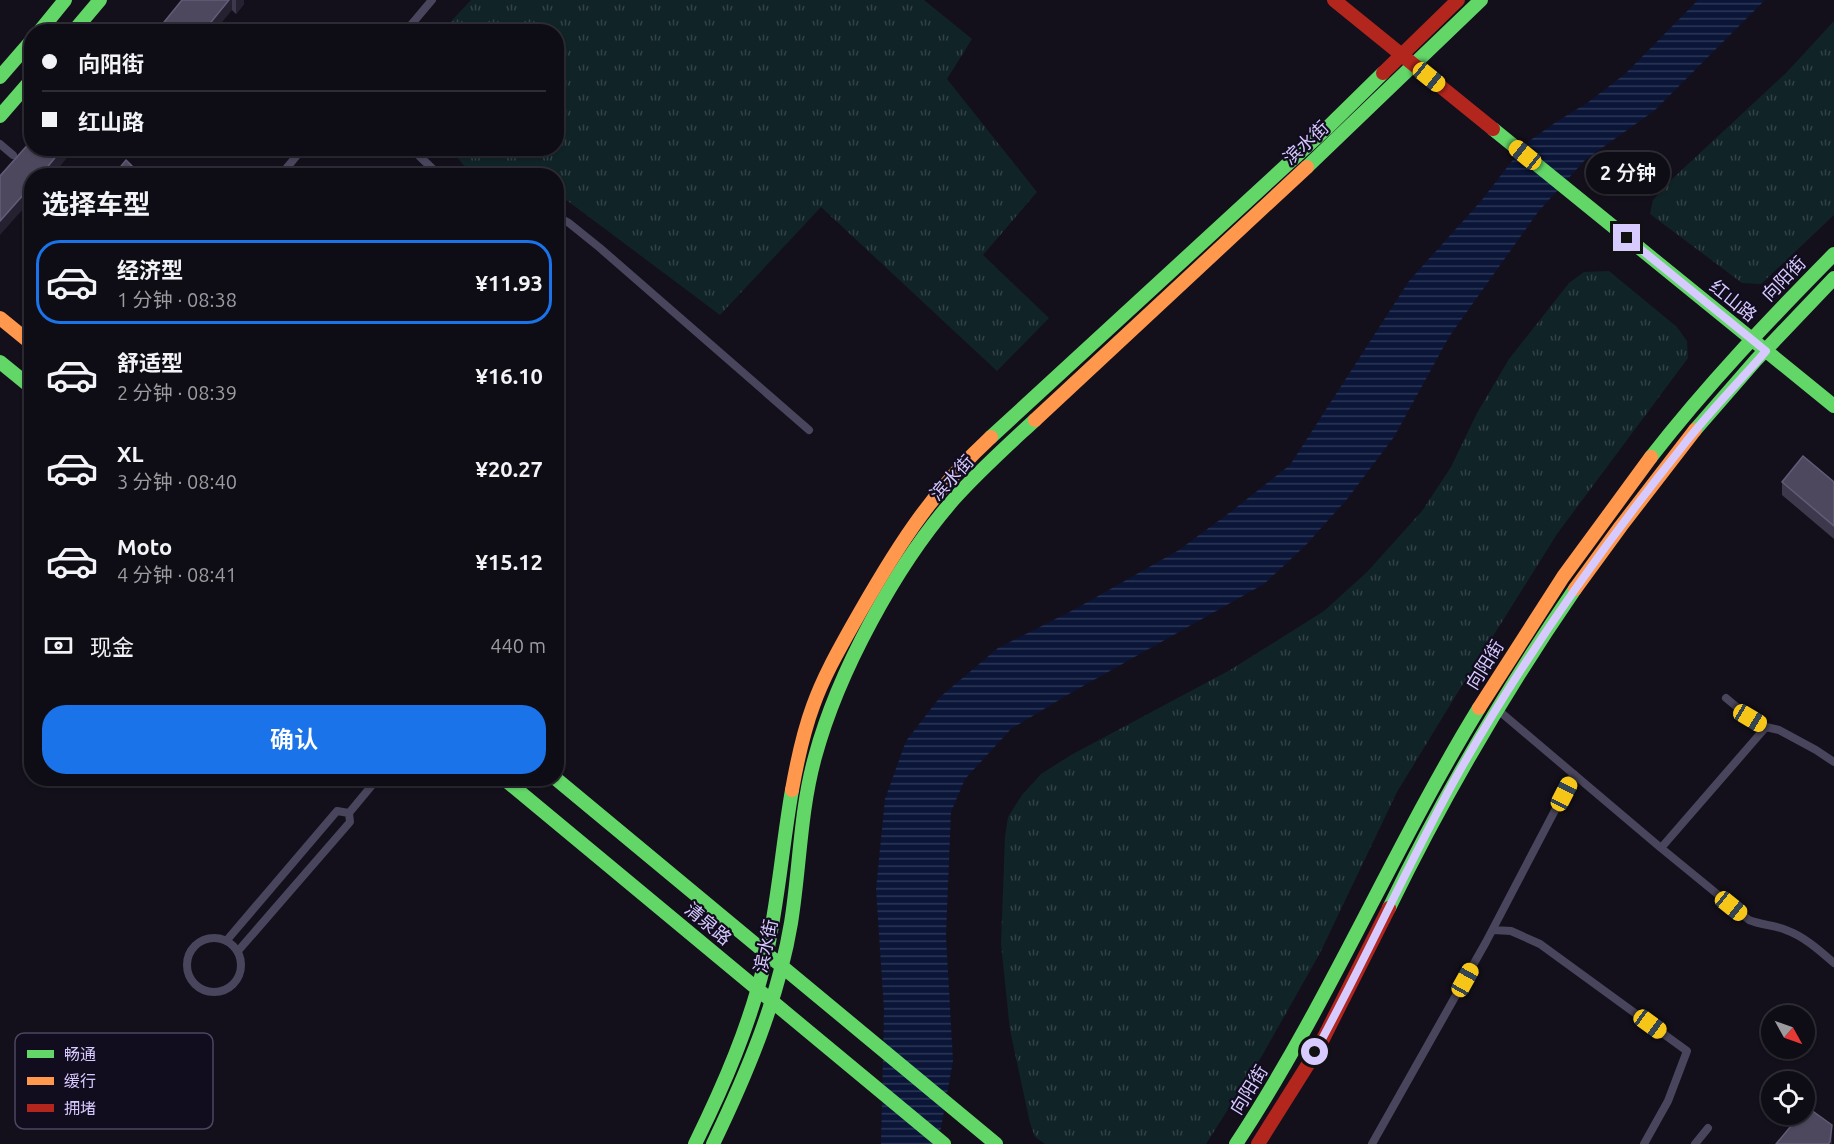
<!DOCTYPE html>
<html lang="zh">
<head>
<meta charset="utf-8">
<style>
	:root { --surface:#0e0c14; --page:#17151d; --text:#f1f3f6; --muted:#9b9ba0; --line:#2e2c34; --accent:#1a73e8 }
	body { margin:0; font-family:Ubuntu,"Noto Sans SC",sans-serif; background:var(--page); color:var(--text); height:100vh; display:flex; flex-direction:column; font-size:22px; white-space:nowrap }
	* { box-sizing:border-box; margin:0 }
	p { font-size:20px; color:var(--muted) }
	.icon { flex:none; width:33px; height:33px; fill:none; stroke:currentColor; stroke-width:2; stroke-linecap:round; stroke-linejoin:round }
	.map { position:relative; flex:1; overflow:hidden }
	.drawer { position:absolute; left:24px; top:168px; width:540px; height:618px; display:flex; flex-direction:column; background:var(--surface); border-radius:24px; box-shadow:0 2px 4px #0004,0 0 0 2px var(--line) }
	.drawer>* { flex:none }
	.banner { position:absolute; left:24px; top:24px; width:540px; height:132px; border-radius:24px; box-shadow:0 2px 4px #0004,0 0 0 2px var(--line); display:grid; align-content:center; height:132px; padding:0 18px; background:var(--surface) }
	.needle { width:39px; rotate:130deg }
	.tools { position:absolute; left:1761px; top:1005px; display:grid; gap:12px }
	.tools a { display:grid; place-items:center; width:54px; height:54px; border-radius:50%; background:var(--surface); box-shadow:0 2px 4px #0004,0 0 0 2px var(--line); font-size:30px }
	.end { position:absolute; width:27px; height:27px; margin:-14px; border:8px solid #d6caff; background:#111; box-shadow:0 0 0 3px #111 }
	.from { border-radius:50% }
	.bubble { position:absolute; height:42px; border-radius:21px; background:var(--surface); box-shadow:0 2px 4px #0004,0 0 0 2px var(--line); font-size:20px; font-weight:600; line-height:42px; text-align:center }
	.car { position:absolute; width:18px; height:36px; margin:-18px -9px; border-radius:8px; box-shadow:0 0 4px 2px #0007; background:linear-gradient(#f5c518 24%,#345 0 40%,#f5c518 0 76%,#345 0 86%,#f5c518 0) }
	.banner b { display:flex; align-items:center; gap:21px; height:57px; font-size:22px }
	.banner b+b { border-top:2px solid var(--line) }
	.banner i { width:15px; height:15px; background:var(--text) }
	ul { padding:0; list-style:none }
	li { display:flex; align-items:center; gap:18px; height:84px; margin:0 12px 9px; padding:0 6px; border:3px solid transparent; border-radius:24px }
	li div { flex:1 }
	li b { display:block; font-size:22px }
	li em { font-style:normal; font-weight:600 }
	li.active { border-color:var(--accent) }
	li>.icon { width:54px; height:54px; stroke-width:1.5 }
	h2 { padding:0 18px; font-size:27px; line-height:72px }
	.pay { display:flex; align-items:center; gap:15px; height:66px; padding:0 18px; font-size:22px }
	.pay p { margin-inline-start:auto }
	.primary-button { display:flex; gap:12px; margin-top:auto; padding:12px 18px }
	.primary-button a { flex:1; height:69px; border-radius:24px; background:var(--accent); color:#fff; font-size:24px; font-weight:600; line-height:69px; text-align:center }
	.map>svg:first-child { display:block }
	.park { fill:url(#park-tufts) }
	.water { fill:url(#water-rules) }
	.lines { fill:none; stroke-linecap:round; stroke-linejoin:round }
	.lane { stroke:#49455c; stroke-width:8 }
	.fast { stroke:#63d668; stroke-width:14 }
	.slow { stroke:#ff974d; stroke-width:14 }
	.jam { stroke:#b3261e; stroke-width:14 }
	.wall { fill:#3d384c }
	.shaded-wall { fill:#262130 }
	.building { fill:#4e485f; stroke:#635c78; stroke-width:1.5 }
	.route { stroke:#d6caff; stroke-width:8 }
	.labels { text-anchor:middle; stroke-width:4.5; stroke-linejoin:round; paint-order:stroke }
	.street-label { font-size:18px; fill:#d6caff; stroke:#120c1f }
	.key { fill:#120c1f; stroke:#4d4562; stroke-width:1.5 }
	.key-label { font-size:16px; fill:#d6caff }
</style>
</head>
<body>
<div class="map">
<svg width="1834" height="1144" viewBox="0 0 1834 1144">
	<defs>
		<pattern id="park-tufts" width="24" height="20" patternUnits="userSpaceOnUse" patternTransform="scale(1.5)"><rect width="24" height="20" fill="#102327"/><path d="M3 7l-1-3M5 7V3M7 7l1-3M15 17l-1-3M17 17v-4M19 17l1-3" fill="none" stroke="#324247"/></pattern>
		<pattern id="water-rules" width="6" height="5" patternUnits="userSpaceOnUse" patternTransform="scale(1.5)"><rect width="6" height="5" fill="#0a1538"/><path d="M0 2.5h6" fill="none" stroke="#2d3656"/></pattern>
	</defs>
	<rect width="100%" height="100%" fill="#13101b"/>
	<path class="park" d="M 471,0 L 924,0 L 972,39 L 947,79 L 1037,192 L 983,255 L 1049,318 L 997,371 L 821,207 L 720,315 L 557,193 L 556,176 L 499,175 L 466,168 L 450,149 L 556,148 L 556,32 L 442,31 Z
		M 1834,21 L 1834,215 L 1761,284 L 1742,283 L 1650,214 L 1653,200 L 1671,180 L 1786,73 Z
		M 1609,271 L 1677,327 L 1687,341 L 1688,358 L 1557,534 L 1458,692 L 1397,792 L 1320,953 L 1263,1054 L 1206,1144 L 1045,1144 L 1035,1137 L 1030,1123 L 1010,1030 L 1001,944 L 1005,837 L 1008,817 L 1022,795 L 1041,774 L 1071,755 L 1230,670 L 1324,611 L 1367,572 L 1422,511 L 1451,467 L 1477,413 L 1509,359 L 1569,283 L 1584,272 Z"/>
	<path class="water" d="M 1698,0 L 1765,0 L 1654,111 L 1585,160 L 1538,212 L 1449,337 L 1394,437 L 1348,498 L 1306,545 L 1264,584 L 1069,694 L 1011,729 L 965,779 L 951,812 L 946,936 L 953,1061 L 938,1144 L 881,1144 L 884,1010 L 876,889 L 885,799 L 906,741 L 940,697 L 998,648 L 1077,608 L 1179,550 L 1233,510 L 1290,465 L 1409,281 L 1481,201 L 1525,144 L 1556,122 L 1587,103 L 1625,74 Z"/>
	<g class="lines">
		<path class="lane" d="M 405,32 L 432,0
			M 0,144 L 13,155
			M 411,148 L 440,176
			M 280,176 L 303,148
			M 556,216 L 569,223 L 600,248 L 809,430
			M 1726,698 L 1750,718 L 1766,727 L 1779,730 L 1816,750 L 1834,762
			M 1498,710 L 1661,848 L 1766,727
			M 1661,848 L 1749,920 C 1761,925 1774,925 1786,930 C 1805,937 1819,950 1834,963
			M 1493,930 L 1511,931 L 1540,944 L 1687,1051 L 1668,1101 L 1644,1144
			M187 965a27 27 0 1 1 54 0a27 27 0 1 1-54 0Z
			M 227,940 L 337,811 L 349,813
			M 238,951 L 350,822 L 349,813 L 378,778
			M 1372,1144 L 1486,942 L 1574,774
			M 1695,1144 L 1708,1128"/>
		<path class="fast" d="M 39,32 L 65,0
			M 73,32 L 100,0
			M 0,77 L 32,40
			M 0,116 L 32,79
			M 1493,129 L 1834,406
			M 1307,167 L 1481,0
			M 0,362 L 32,388
			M 1695,430 L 1756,360 L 1834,278
			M 991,437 L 1328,127 L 1383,73
			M 1651,457 C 1707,385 1770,319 1834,254
			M 503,778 L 944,1144
			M 555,778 L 996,1144
			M 1389,908 C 1443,797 1505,691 1575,589
			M 695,1144 C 724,1085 750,1025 765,961 C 778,905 782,847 792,790
			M 713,1144 C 747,1073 778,1000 791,923 C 800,867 800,811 815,757 C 838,672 896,565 954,499 C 979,471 1007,446 1035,420
			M 1236,1144 C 1328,1005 1392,850 1479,708"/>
		<path class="slow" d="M 0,318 L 32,344
			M 1035,420 L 1307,167
			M 1575,589 L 1621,526 L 1695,430
			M 1479,708 L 1563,577 L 1651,457
			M 792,790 C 797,762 803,733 813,706 C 823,678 837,653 851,628 C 892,555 929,494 991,437"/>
		<path class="jam" d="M 1334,0 L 1493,129
			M 1383,73 L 1458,0
			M 1258,1144 L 1319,1047 L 1389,908"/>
	</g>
	<path class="wall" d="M 182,0 L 244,0 L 244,4 L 236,14 L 232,10 Z
		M 1782,482 L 1834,482 L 1834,539 L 1782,495 Z"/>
	<path class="shaded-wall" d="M 229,0 L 232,0 L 232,10 L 214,32 L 203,32 Z
		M 236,0 L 244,0 L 244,4 L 236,14 Z
		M 63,148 L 75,148 L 52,176 L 40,176 Z
		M 32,185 L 32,199 L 0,235 L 0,221 Z
		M 1832,1125 L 1832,1144 L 1828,1144 Z"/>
	<path class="building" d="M 182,0 L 229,0 L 203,32 L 156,32 Z
		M 32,140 L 32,148 L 63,148 L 40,176 L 32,176 L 32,185 L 0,221 L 0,176 Z
		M 126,160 L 142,176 L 113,176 Z
		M 1803,456 L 1834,482 L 1834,526 L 1782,482 Z
		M 1807,1107 L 1832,1125 L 1830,1142 L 1828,1144 L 1776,1144 L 1801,1114 L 1804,1114 L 1804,1110 Z"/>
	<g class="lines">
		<path class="route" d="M 1315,1052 C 1364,963 1405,870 1454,781 C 1520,663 1598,552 1682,447 C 1708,413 1738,383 1766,351 L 1627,238"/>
	</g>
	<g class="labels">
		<g class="street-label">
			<text transform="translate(1306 143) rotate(-43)" y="6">滨水街</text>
			<text transform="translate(1784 279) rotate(-46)" y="6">向阳街</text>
			<text transform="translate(1733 301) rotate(39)" y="6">红山路</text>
			<text transform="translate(952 478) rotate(-47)" y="6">滨水街</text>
			<text transform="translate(1485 665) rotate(-58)" y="6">向阳街</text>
			<text transform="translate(708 924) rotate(40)" y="6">清泉路</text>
			<text transform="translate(766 946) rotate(-78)" y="6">滨水街</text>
			<text transform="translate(1249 1090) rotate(-58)" y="6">向阳街</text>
		</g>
	</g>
	<rect x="15" y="1033" width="198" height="96" rx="9" class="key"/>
	<rect x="27" y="1050" width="27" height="8" fill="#63d668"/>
	<rect x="27" y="1077" width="27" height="8" fill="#ff974d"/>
	<rect x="27" y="1104" width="27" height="8" fill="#b3261e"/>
	<g class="key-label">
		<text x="64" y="1060">畅通</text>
		<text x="64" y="1087">缓行</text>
		<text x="64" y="1114">拥堵</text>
	</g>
</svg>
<div class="tools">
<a><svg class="needle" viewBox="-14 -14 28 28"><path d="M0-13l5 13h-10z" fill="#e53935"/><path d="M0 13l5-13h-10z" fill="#9b9ba0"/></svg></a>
<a><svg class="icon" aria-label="locate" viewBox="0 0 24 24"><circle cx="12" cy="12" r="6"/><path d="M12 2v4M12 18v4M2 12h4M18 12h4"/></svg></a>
</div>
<i class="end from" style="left:1315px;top:1052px"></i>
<i class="end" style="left:1627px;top:238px"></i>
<div class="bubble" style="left:1586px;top:152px;width:84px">2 分钟</div>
<i class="car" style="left:1429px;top:77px;rotate:129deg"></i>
<i class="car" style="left:1525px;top:155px;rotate:309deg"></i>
<i class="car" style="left:1750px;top:718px;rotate:121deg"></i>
<i class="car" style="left:1564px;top:794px;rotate:27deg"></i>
<i class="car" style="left:1731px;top:906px;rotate:129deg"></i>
<i class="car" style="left:1465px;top:980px;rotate:29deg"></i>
<i class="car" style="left:1650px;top:1024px;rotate:126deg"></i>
<div class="banner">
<b><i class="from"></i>向阳街</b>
<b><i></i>红山路</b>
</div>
<section class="drawer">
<h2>选择车型</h2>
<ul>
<li class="active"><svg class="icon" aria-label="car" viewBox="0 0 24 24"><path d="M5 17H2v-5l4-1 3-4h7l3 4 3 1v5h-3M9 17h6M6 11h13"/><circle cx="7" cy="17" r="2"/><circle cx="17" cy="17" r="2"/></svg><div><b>经济型</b><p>1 分钟 · 08:38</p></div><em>¥11.93</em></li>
<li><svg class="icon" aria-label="car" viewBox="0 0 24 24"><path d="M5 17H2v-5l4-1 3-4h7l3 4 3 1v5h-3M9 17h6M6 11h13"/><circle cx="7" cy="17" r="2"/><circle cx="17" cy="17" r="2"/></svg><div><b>舒适型</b><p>2 分钟 · 08:39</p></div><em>¥16.10</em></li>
<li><svg class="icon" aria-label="car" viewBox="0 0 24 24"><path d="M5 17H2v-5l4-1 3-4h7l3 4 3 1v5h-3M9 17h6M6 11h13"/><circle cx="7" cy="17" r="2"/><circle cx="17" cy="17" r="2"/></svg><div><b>XL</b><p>3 分钟 · 08:40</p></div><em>¥20.27</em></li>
<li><svg class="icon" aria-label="car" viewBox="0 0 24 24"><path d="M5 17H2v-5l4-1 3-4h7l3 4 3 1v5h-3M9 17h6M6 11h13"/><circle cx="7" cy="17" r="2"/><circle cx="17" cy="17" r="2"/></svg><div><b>Moto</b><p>4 分钟 · 08:41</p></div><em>¥15.12</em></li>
</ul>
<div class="pay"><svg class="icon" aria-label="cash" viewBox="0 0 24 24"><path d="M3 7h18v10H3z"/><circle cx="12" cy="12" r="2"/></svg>现金<p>440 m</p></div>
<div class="primary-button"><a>确认</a></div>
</section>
</div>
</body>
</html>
